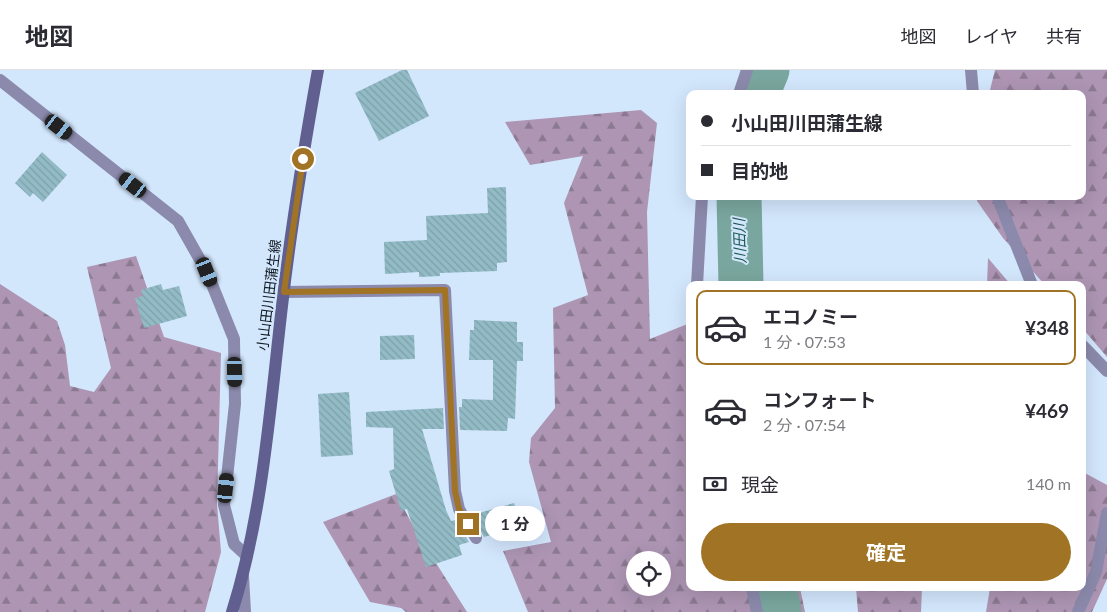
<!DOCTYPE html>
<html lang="ja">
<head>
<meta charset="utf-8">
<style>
	:root { --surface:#fff; --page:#f7f7f7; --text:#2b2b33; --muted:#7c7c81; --line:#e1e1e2; --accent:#a07424 }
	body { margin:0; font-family:Lato,"Noto Sans JP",sans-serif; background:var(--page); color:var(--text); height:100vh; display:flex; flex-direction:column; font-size:19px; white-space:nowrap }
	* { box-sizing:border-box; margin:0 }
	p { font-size:16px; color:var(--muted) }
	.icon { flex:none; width:28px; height:28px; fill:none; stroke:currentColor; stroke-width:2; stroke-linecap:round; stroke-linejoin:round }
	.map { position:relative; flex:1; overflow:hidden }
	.details { position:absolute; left:686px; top:211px; width:400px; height:310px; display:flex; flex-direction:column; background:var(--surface); border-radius:10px; box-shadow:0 5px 20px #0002 }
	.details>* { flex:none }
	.banner { position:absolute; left:686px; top:20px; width:400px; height:110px; border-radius:10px; box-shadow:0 5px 20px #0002; display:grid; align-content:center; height:110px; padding:0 15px; background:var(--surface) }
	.buttons { position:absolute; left:626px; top:481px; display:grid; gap:10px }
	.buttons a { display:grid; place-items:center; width:45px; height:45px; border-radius:50%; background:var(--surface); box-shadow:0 5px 20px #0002; font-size:25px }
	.end { position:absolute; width:22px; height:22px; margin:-11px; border:6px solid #a07424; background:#fff; box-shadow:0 0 0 2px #fff }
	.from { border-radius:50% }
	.bubble { position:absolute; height:35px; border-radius:18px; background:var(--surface); box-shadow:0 5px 20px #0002; font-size:16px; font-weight:700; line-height:35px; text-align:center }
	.car { position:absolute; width:15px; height:30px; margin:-15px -8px; border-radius:6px; box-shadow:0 0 4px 1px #0007; background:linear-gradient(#222 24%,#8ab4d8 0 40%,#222 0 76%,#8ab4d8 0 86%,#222 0) }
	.banner b { display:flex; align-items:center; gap:18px; height:48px; font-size:19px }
	.banner b+b { border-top:1px solid var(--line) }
	.banner i { width:12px; height:12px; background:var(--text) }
	ul { padding:9px 0 0; list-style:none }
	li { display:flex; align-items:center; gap:15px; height:75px; margin:0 10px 8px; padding:0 5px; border:2px solid transparent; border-radius:10px }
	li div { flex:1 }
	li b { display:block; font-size:19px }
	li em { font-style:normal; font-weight:700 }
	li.current { border-color:var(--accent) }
	li>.icon { width:45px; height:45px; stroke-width:1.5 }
	.pay { display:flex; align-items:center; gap:12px; height:55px; padding:0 15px; font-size:19px }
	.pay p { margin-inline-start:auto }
	.button { display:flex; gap:10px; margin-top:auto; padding:10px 15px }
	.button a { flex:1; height:58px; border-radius:30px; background:var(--accent); color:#fff; font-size:20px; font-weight:700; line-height:58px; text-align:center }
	header { display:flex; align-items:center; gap:30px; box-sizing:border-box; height:70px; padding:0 25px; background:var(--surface); border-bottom:1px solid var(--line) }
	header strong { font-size:24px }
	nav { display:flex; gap:28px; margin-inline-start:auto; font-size:18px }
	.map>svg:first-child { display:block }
	.forest { fill:url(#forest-firs); fill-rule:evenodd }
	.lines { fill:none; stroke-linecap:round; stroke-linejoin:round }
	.river { stroke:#79a69e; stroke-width:45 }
	.building { fill:url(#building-back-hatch) }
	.minor { stroke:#8b8aac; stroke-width:12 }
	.secondary { stroke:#615f8f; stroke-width:12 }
	.route { stroke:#a07424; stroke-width:6 }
	.labels { text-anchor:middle; stroke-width:4; stroke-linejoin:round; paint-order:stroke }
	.street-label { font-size:14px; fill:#121b25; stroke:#d2e6fc }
	.water-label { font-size:15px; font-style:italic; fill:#1a584f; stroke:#d2e6fc }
</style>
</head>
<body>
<header>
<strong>地図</strong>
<nav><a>地図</a><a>レイヤ</a><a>共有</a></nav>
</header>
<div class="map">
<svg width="1107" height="542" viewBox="0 0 1107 542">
	<defs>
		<pattern id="forest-firs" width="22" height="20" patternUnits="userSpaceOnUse" patternTransform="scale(1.25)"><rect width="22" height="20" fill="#ad95b3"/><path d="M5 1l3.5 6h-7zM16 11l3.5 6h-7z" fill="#8b7991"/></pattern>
		<pattern id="building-back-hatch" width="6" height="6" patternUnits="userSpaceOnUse" patternTransform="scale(1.25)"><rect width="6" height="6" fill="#92bbc6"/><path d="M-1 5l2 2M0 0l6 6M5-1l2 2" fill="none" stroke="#7da0aa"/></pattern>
	</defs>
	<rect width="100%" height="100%" fill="#d2e6fc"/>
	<path class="forest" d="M 995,0 L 1107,0 L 1107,287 L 1083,259 L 1082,215 L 1045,215 L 1003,168 L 977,131 L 977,126 L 1082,126 L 1082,24 L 989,24 Z
		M 641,40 L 657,53 L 647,142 L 650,269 L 690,253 L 690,518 L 800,518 L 805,542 L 528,542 L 503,481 L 551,472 L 529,392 L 531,368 L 555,338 L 553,238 L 588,225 L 564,133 L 583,86 L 530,95 L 505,52 ZM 635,490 L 662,490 L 662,518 L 635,518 Z
		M 136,186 L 164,267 L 221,283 L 217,434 L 221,482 L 205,542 L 0,542 L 0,214 L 57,251 L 65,275 L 70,316 L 94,322 L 111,298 L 87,197 Z
		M 988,188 L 1011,215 L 987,215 Z
		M 1083,402 L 1107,415 L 1107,509 L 1092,542 L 986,542 L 990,518 L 1082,518 Z
		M 396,424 L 417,463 L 467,542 L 406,542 L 401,538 L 370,532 L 323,452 Z
		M 856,518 L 922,518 L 921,542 L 858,542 Z"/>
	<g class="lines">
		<path class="river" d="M 757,24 L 767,0
			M 739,126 L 741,215
			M 774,518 L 779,542"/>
	</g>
	<path class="building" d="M 402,0 L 407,0 L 429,46 L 379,71 L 355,23 Z
		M 42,82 L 67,105 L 43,132 L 33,123 L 30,127 L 15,113 Z
		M 506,117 L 507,192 L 497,193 L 497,201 L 440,203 L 440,206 L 419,207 L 419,202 L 385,204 L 384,172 L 427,170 L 426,146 L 488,143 L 487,118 Z
		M 161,214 L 163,220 L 179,216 L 187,246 L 144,258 L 135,228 L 143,226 L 141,220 Z
		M 474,250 L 517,252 L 517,272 L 523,272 L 523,291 L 517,291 L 515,349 L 508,348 L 507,361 L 460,360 L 459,337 L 462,337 L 462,329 L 493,330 L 493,290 L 469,290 L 470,260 L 474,260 Z
		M 414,265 L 415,289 L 380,290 L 380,266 Z
		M 349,322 L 353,385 L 321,387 L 318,324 Z
		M 443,338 L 444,359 L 422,359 L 446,440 L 451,451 L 456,450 L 469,472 L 459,475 L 462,485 L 426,497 L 407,439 L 401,441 L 389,401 L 394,399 L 393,358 L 366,357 L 366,342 Z
		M 514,433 L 521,456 L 484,467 L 472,445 Z"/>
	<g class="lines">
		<path class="minor" d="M 971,0 L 973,24
			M 0,10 L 178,151 L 207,202 L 234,269 L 235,334 L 224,435 L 234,474 L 247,486
			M 739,24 L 747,0
			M 997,126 L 1032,215
			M 697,215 L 702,126
			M 284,222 L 445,220 L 455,421 L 459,439 L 476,468
			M 1082,275 L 1107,301
			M 243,506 L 245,542
			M 752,518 L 757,542
			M 1078,542 L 1096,502 L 1107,443"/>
		<path class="secondary" d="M 232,542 C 263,444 270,338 282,236 C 291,157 304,78 318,0"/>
	</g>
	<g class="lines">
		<path class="route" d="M 303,89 L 284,222 L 445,220 L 455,421 L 459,439 L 468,454"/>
	</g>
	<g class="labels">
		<g class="street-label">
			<text transform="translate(269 225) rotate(-83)" y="5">小山田川田蒲生線</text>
		</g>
		<g class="water-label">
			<text transform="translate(740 171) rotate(-92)" y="5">川田川</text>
		</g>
	</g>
</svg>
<div class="buttons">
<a><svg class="icon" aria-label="locate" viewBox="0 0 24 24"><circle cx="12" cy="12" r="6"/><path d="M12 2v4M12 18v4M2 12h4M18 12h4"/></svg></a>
</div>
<i class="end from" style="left:303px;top:89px"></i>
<i class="end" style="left:468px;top:454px"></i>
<div class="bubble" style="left:485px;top:436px;width:60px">1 分</div>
<i class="car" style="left:59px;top:57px;rotate:128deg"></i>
<i class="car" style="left:133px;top:115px;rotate:308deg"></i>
<i class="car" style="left:207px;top:202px;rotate:158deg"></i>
<i class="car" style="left:235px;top:302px;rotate:179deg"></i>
<i class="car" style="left:226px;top:418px;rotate:6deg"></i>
<div class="banner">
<b><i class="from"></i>小山田川田蒲生線</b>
<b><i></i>目的地</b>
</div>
<section class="details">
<ul>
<li class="current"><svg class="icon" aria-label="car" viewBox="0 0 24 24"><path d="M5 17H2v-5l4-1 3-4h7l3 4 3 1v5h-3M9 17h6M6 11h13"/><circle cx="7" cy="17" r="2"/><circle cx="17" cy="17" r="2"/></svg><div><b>エコノミー</b><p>1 分 · 07:53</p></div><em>¥348</em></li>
<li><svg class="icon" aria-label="car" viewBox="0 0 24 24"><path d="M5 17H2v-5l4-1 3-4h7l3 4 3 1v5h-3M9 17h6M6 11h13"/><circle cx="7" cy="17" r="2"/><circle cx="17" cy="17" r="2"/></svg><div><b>コンフォート</b><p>2 分 · 07:54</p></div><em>¥469</em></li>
</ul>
<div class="pay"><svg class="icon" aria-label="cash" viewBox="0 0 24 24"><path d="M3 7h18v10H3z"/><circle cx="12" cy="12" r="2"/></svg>現金<p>140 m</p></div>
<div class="button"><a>確定</a></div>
</section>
</div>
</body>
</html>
